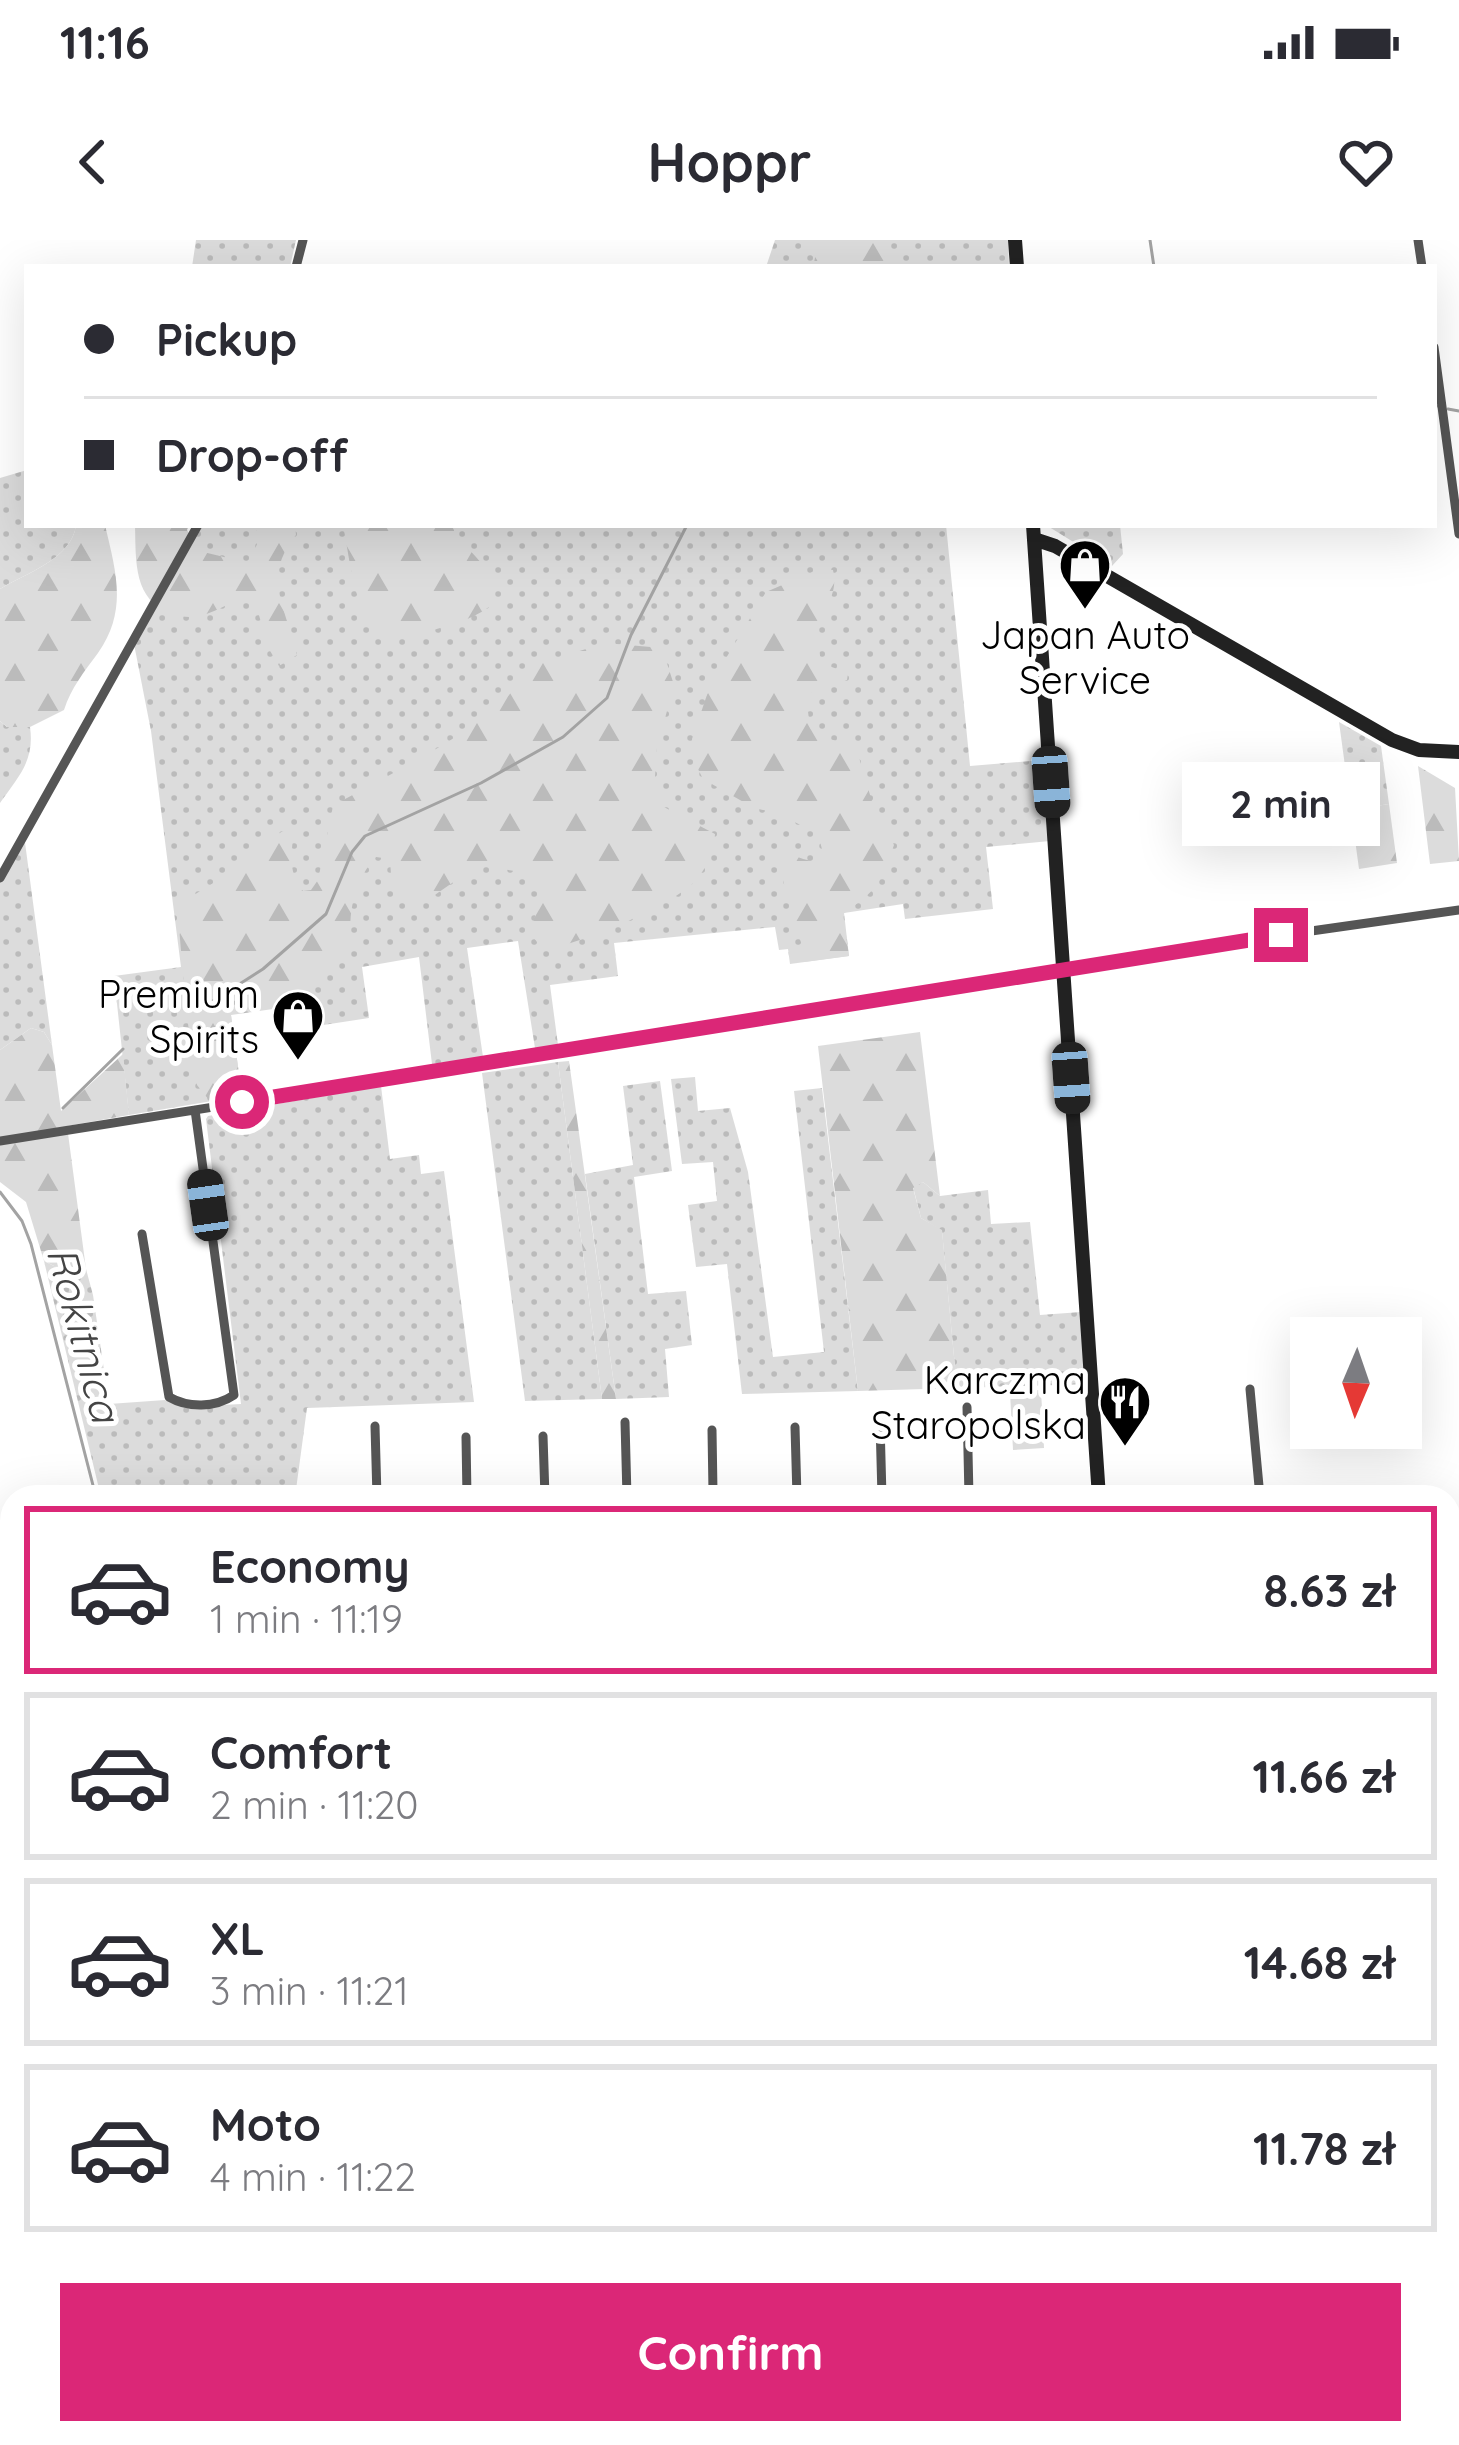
<!DOCTYPE html>
<html lang="en">
<head>
<meta charset="utf-8">
<style>
	:root { --surface:#fff; --page:#f7f7f7; --text:#2b2b33; --muted:#7c7c81; --line:#e1e1e2; --accent:#db2777 }
	body { margin:0; font-family:Quicksand,sans-serif; background:var(--page); color:var(--text); height:100vh; display:flex; flex-direction:column; font-size:45px; white-space:nowrap }
	* { box-sizing:border-box; margin:0 }
	p { font-size:39px; color:var(--muted) }
	.icon { flex:none; width:66px; height:66px; fill:none; stroke:currentColor; stroke-width:2; stroke-linecap:round; stroke-linejoin:round }
	.map { position:relative; flex:1; overflow:hidden }
	.side { position:absolute; left:0px; top:1245px; width:1461px; height:960px; display:flex; flex-direction:column; background:var(--surface); border-radius:36px 36px 0 0; box-shadow:0 12px 48px #0002 }
	.side>* { flex:none }
	.banner { position:absolute; left:24px; top:24px; width:1413px; height:264px; border-radius:0px; box-shadow:0 12px 48px #0002; display:grid; align-content:center; height:264px; padding:0 60px; background:var(--surface) }
	.needle { width:78px; rotate:182deg }
	.buttons { position:absolute; left:1290px; top:1077px; display:grid; gap:24px }
	.buttons a { display:grid; place-items:center; width:132px; height:132px; border-radius:0px; background:var(--surface); box-shadow:0 12px 48px #0002; font-size:60px }
	.end { position:absolute; width:54px; height:54px; margin:-27px; border:15px solid #db2777; background:#fff; box-shadow:0 0 0 6px #fff }
	.from { border-radius:50% }
	.bubble { position:absolute; height:84px; border-radius:0px; background:var(--surface); box-shadow:0 12px 48px #0002; font-size:39px; font-weight:800; line-height:84px; text-align:center }
	.car { position:absolute; width:36px; height:72px; margin:-36px -18px; border-radius:15px; box-shadow:0 0 9px 3px #0007; background:linear-gradient(#222 24%,#8ab4d8 0 40%,#222 0 76%,#8ab4d8 0 86%,#222 0) }
	.banner b { display:flex; align-items:center; gap:42px; height:114px; font-size:45px }
	.banner b+b { border-top:3px solid var(--line) }
	.banner i { width:30px; height:30px; background:var(--text) }
	ul { padding:21px 0 0; list-style:none }
	li { display:flex; align-items:center; gap:36px; height:168px; margin:0 24px 18px; padding:0 36px; border:6px solid var(--line); border-radius:0px }
	li div { flex:1 }
	li b { display:block; font-size:45px }
	li em { font-style:normal; font-weight:800 }
	li.on { border-color:var(--accent) }
	li>.icon { width:108px; height:108px; stroke-width:1.5 }
	.cta { display:flex; gap:24px; margin-top:auto; padding:24px 60px }
	.cta a { flex:1; height:138px; border-radius:0px; background:var(--accent); color:#fff; font-size:48px; font-weight:800; line-height:138px; text-align:center }
	.status { display:flex; justify-content:space-between; align-items:center; height:84px; padding:0 60px; background:var(--surface); direction:ltr }
	.status svg { height:33px; fill:currentColor }
	header { display:flex; justify-content:space-between; align-items:center; height:156px; padding:0 60px; background:var(--surface); font-size:54px; font-weight:800 }
	.map>svg:first-child { display:block }
	.grass { fill:url(#grass-dots) }
	.forest { fill:url(#forest-firs) }
	.garden { fill:#dcdcdc }
	.lines { fill:none; stroke-linecap:round; stroke-linejoin:round }
	.stream { stroke:#a3a3a3; stroke-width:3 }
	.street { stroke:#555; stroke-width:9 }
	.secondary { stroke:#222; stroke-width:14 }
	.route { stroke:#db2777; stroke-width:15 }
	.labels { text-anchor:middle; stroke-width:10; stroke-linejoin:round; paint-order:stroke }
	.poi-label { font-size:39px; fill:#000; stroke:#fff; text-anchor:end }
	.water-label { font-size:42px; font-style:italic; fill:#444; stroke:#fff }
</style>
</head>
<body>
<div class="status"><b>11:16</b><svg viewBox="0 0 49 12"><path d="M0 12V9h3v3zM5 12V6h3v6zM10 12V3h3v9zM15 12V0h3v12zM26 1h20v11H26zM47 4h2v5h-2z"/></svg></div>
<header><svg class="icon" aria-label="back" viewBox="0 0 24 24"><path d="M15 5l-7 7 7 7"/></svg>Hoppr<svg class="icon" aria-label="heart" viewBox="0 0 24 24"><path d="M12 20l-8-8c-3-5 5-10 8-4 3-6 11-1 8 4z"/></svg></header>
<div class="map">
<svg width="1459" height="2205" viewBox="0 0 1459 2205">
	<defs>
		<pattern id="grass-dots" width="8" height="8" patternUnits="userSpaceOnUse" patternTransform="scale(3)"><rect width="8" height="8" fill="#dcdcdc"/><path d="M2 2h.1M6 6h.1" fill="none" stroke="#bbb" stroke-width="1.8" stroke-linecap="round"/></pattern>
		<pattern id="forest-firs" width="22" height="20" patternUnits="userSpaceOnUse" patternTransform="scale(3)"><rect width="22" height="20" fill="#dcdcdc"/><path d="M5 1l3.5 6h-7zM16 11l3.5 6h-7z" fill="#bbb"/></pattern>
	</defs>
	<rect width="100%" height="100%" fill="#fff"/>
	<path class="grass" d="M 196,0 L 296,0 L 290,27 L 192,27 Z
		M 775,0 L 1008,0 L 1009,27 L 766,27 Z
		M 27,230 L 27,285 L 76,285 C 72,319 26,333 0,349 L 0,238 Z
		M 198,285 L 946,285 L 970,526 L 1043,520 L 1050,601 L 986,607 L 993,669 L 905,679 L 903,664 L 844,673 L 849,716 L 790,724 L 788,709 L 779,710 L 775,687 L 614,703 L 618,736 L 550,745 L 558,805 L 535,808 L 518,701 L 467,708 L 483,817 L 432,824 L 419,717 L 362,727 L 369,778 L 284,791 L 280,768 L 231,775 L 242,856 L 129,875 L 114,736 L 181,727 L 151,491 L 134,404 Z
		M 1046,285 L 1120,285 L 1123,314 L 1112,326 Z
		M 0,481 L 7,487 L 30,487 C 35,521 18,537 0,563 Z
		M 1339,482 L 1381,506 L 1389,564 L 1351,570 Z
		M 24,595 L 52,805 L 44,792 L 31,788 L 0,810 L 0,638 Z
		M 558,822 L 602,1159 L 525,1161 L 482,833 Z
		M 695,837 L 698,871 L 730,868 L 748,932 L 773,1117 L 824,1112 L 794,851 L 822,848 L 858,1151 L 742,1154 L 727,1024 L 696,1027 L 688,965 L 717,961 L 713,922 L 682,924 L 671,839 Z
		M 660,841 L 672,931 L 634,937 L 648,1054 L 686,1051 L 692,1105 L 665,1109 L 669,1157 L 616,1159 L 585,934 L 633,925 L 623,846 Z
		M 381,846 L 390,919 L 419,915 L 421,934 L 444,931 L 474,1162 L 307,1168 L 295,1257 L 101,1257 L 44,1021 L 54,1026 L 86,1029 L 93,1055 L 109,1164 L 165,1160 L 183,1167 L 241,1164 L 206,879 L 208,876 Z
		M 923,942 L 940,956 L 988,950 L 991,984 L 1030,982 L 1040,1075 L 1081,1072 L 1091,1144 L 957,1148 L 942,991 L 921,978 L 913,947 Z
		M 1449,1269 L 1459,1269 L 1459,1463 L 1449,1463 Z
		M 1449,1606 L 1459,1606 L 1459,1788 L 1449,1788 Z"/>
	<path class="forest" d="M 819,0 L 877,0 L 890,27 L 813,27 Z
		M 76,285 L 105,285 C 116,332 128,370 98,413 C 84,432 71,448 64,470 L 30,487 L 7,487 L 0,481 L 0,349 C 26,333 72,319 76,285 Z
		M 135,285 L 189,285 L 187,290 L 199,311 L 249,323 L 257,304 L 256,285 L 295,285 L 296,295 C 261,338 286,366 297,415 L 279,426 L 269,409 L 253,355 C 236,359 225,367 209,373 C 198,378 184,378 172,374 C 133,360 136,322 135,285 Z
		M 343,285 L 454,285 L 454,295 C 477,318 498,332 489,367 C 470,381 449,385 427,392 C 354,413 354,338 343,285 Z
		M 817,330 L 833,330 C 839,357 822,367 818,391 C 817,400 820,413 821,423 L 848,433 L 847,440 L 806,455 L 810,488 L 829,499 L 846,503 L 858,514 L 873,565 L 894,605 C 879,646 879,648 843,674 L 849,716 L 804,722 C 802,686 778,648 781,613 C 796,614 806,623 820,621 L 823,613 L 818,594 L 777,573 L 754,568 L 703,539 L 694,521 L 692,499 L 711,443 L 766,352 Z
		M 605,403 L 662,408 L 674,445 L 657,508 L 654,551 L 664,567 L 715,594 C 714,612 709,623 698,638 C 678,664 578,705 543,710 L 531,694 L 540,655 L 521,632 L 478,625 L 429,659 L 407,663 L 392,651 L 390,619 L 376,617 C 356,638 348,670 351,698 L 312,751 L 315,771 L 288,775 L 275,756 L 249,755 L 234,761 L 231,775 L 242,856 L 209,860 L 197,845 L 186,770 L 178,675 L 184,661 L 251,620 L 265,602 L 283,591 L 294,592 C 291,614 288,633 303,651 L 311,650 L 318,640 L 333,566 C 394,530 495,488 532,426 Z
		M 1418,526 L 1455,548 L 1459,621 L 1430,624 Z
		M 1389,564 L 1397,623 L 1359,629 L 1351,570 Z
		M 31,788 L 44,792 L 52,805 L 61,871 L 123,814 L 129,875 L 67,886 L 86,1029 L 54,1026 L 44,1021 L 26,962 L 0,942 L 0,810 Z
		M 920,792 L 940,956 L 923,942 L 913,948 L 921,978 L 942,990 L 957,1148 L 858,1151 L 818,806 Z
		M 569,821 L 616,1159 L 602,1159 L 558,822 Z"/>
	<path class="garden" d="M 1041,1150 L 1044,1208 L 1013,1210 L 1010,1152 Z"/>
	<g class="lines">
		<path class="stream" d="M 1150,0 L 1154,27
			M 1434,166 L 1437,166
			M 1448,169 L 1459,171
			M 202,768 L 263,729 L 326,674 L 352,612 L 365,596 L 481,543 L 563,497 L 607,458 L 631,395 L 687,285
			M 63,868 L 123,809
			M 0,952 L 22,981 L 31,1004 L 96,1257
			M 1449,1563 L 1459,1563
			M 348,2193 L 356,2205
			M 1315,2193 L 1356,2193"/>
		<path class="street" d="M 1418,0 L 1422,27
			M 296,27 L 303,0
			M 1434,107 L 1459,294
			M 0,638 L 198,285
			M 0,901 L 1074,730 L 1192,708 L 1459,670
			M 142,994 L 169,1157 C 188,1168 215,1168 234,1155 L 195,870
			M 1250,1149 L 1260,1257
			M 967,1167 L 969,1257
			M 625,1182 L 627,1257
			M 880,1182 L 882,1257
			M 375,1186 L 377,1257
			M 795,1187 L 797,1257
			M 543,1196 L 545,1257
			M 466,1197 L 467,1257
			M 709,1257 L 713,1252 L 712,1190
			M 0,2195 L 125,2205"/>
		<path class="secondary" d="M 1015,0 L 1017,27
			M 1033,285 L 1099,1257
			M 1034,299 L 1055,306 L 1392,500 L 1419,510 L 1459,512
			M 1449,2085 L 1459,2085
			M 1161,2193 L 1162,2205
			M 984,2205 L 1011,2193"/>
	</g>
	<g class="lines">
		<path class="route" d="M 242,862 L 1281,695"/>
	</g>
	<defs>
		<g id="shop-pin" transform="scale(2.7)"><path d="M0 17L-7.5 6A9.5 9.5 0 1 1 7.5 6Z" fill="#000" stroke="#fff"/><path d="M-5-2.5h2.3a2.7 3.5 0 0 1 5.4 0H5L5.5 6h-11ZM-1.5-2.5h3a1.5 2.3 0 0 0-3 0Z" fill="#fff"/></g>
		<g id="restaurant-pin" transform="scale(2.7)"><path d="M0 17L-7.5 6A9.5 9.5 0 1 1 7.5 6Z" fill="#000" stroke="#fff"/><path d="M-5-6h1v4h1v-4h1v4h1v-4h1v5L-1.5 .5V6h-2V.5L-5-1ZM5-6V6H3V1.5H1.5Q1.5-4 5-6Z" fill="#fff"/></g>
	</defs>
	<g fill-rule="evenodd">
		<use href="#shop-pin" x="1085" y="325"/>
		<use href="#shop-pin" x="298" y="776"/>
		<use href="#restaurant-pin" x="1125" y="1162"/>
	</g>
	<g class="labels">
		<g class="poi-label">
			<text x="1085" y="409" text-anchor="middle">Japan Auto<tspan x="1085" dy="45">Service</tspan></text>
			<text x="259" y="768">Premium<tspan x="259" dy="45">Spirits</tspan></text>
			<text x="1086" y="1154">Karczma<tspan x="1086" dy="45">Staropolska</tspan></text>
		</g>
		<g class="water-label">
			<text transform="translate(84 1094) rotate(75)" y="15">Rokitnica</text>
		</g>
	</g>
</svg>
<div class="buttons">
<a><svg class="needle" viewBox="-14 -14 28 28"><path d="M0-13l5 13h-10z" fill="#e53935"/><path d="M0 13l5-13h-10z" fill="#7c7c81"/></svg></a>
</div>
<i class="end from" style="left:242px;top:862px"></i>
<i class="end" style="left:1281px;top:695px"></i>
<div class="bubble" style="left:1182px;top:522px;width:198px">2 min</div>
<i class="car" style="left:1051px;top:542px;rotate:176deg"></i>
<i class="car" style="left:1071px;top:838px;rotate:176deg"></i>
<i class="car" style="left:208px;top:965px;rotate:352deg"></i>
<div class="banner">
<b><i class="from"></i>Pickup</b>
<b><i></i>Drop-off</b>
</div>
<section class="side">
<ul>
<li class="on"><svg class="icon" aria-label="car" viewBox="0 0 24 24"><path d="M5 17H2v-5l4-1 3-4h7l3 4 3 1v5h-3M9 17h6M6 11h13"/><circle cx="7" cy="17" r="2"/><circle cx="17" cy="17" r="2"/></svg><div><b>Economy</b><p>1 min · 11:19</p></div><em>8.63 zł</em></li>
<li><svg class="icon" aria-label="car" viewBox="0 0 24 24"><path d="M5 17H2v-5l4-1 3-4h7l3 4 3 1v5h-3M9 17h6M6 11h13"/><circle cx="7" cy="17" r="2"/><circle cx="17" cy="17" r="2"/></svg><div><b>Comfort</b><p>2 min · 11:20</p></div><em>11.66 zł</em></li>
<li><svg class="icon" aria-label="car" viewBox="0 0 24 24"><path d="M5 17H2v-5l4-1 3-4h7l3 4 3 1v5h-3M9 17h6M6 11h13"/><circle cx="7" cy="17" r="2"/><circle cx="17" cy="17" r="2"/></svg><div><b>XL</b><p>3 min · 11:21</p></div><em>14.68 zł</em></li>
<li><svg class="icon" aria-label="car" viewBox="0 0 24 24"><path d="M5 17H2v-5l4-1 3-4h7l3 4 3 1v5h-3M9 17h6M6 11h13"/><circle cx="7" cy="17" r="2"/><circle cx="17" cy="17" r="2"/></svg><div><b>Moto</b><p>4 min · 11:22</p></div><em>11.78 zł</em></li>
</ul>
<div class="cta"><a>Confirm</a></div>
</section>
</div>
</body>
</html>
